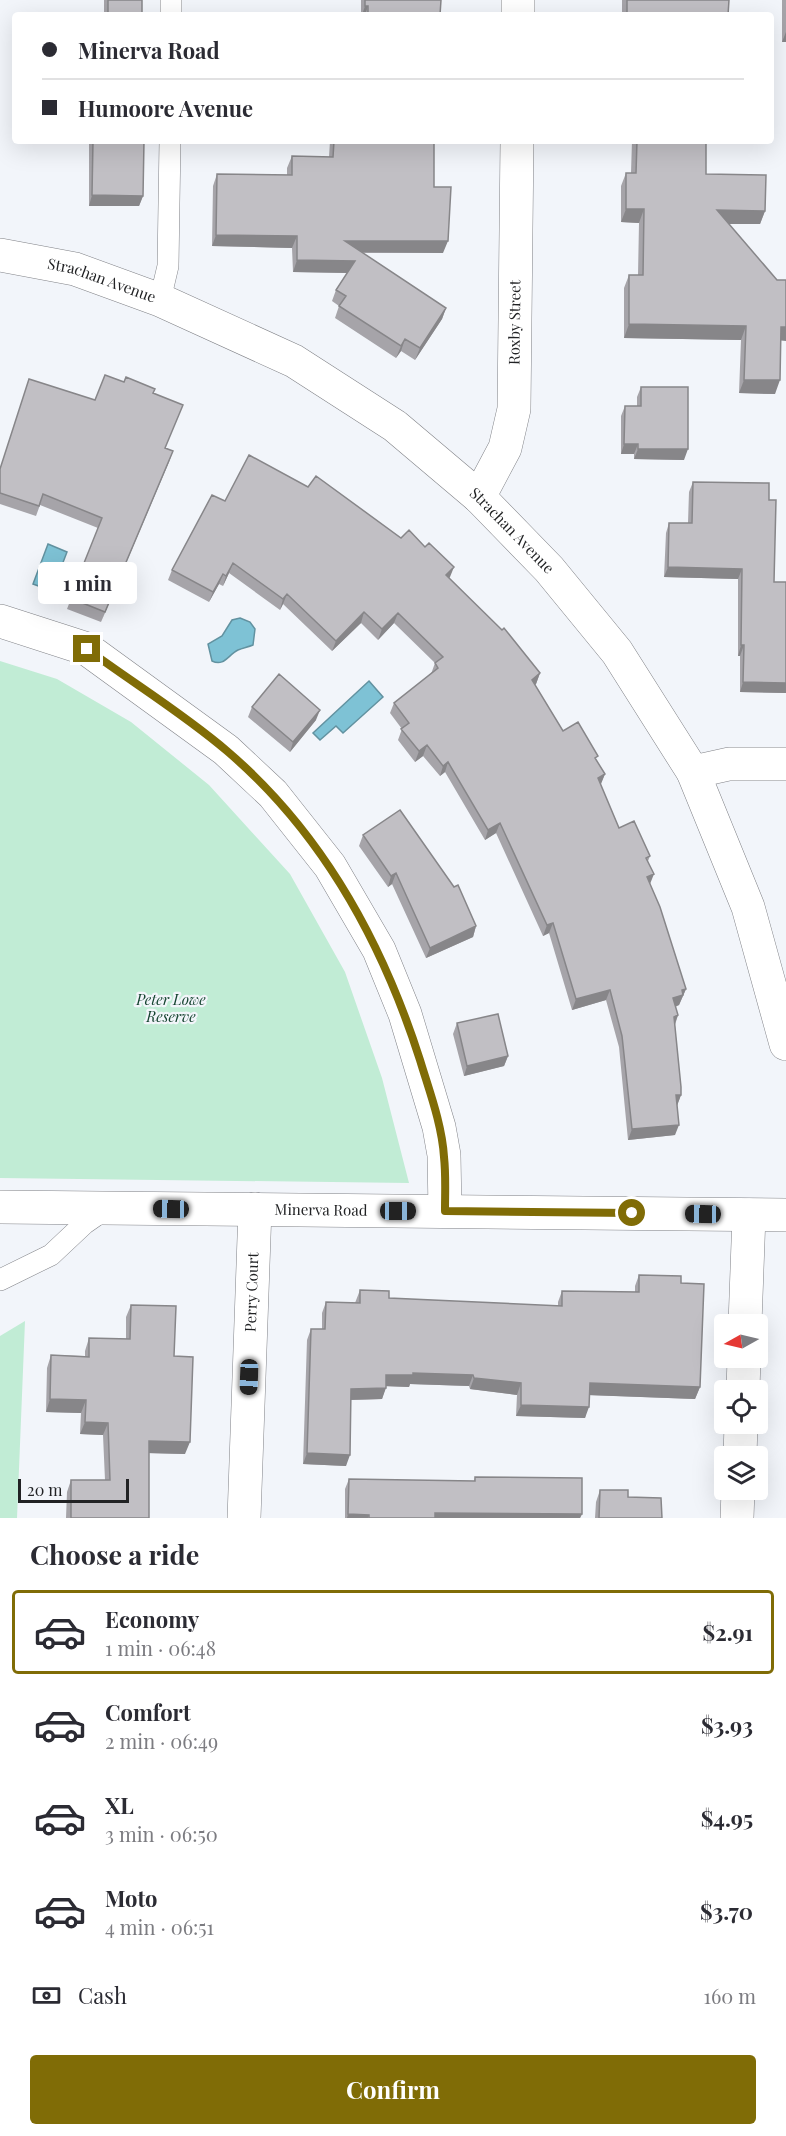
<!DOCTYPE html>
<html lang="en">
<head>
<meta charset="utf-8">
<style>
	:root { --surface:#fff; --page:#f2f2f3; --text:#2b2b33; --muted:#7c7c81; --line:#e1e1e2; --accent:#806c06 }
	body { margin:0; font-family:"Playfair Display",serif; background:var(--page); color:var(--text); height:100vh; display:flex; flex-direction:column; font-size:22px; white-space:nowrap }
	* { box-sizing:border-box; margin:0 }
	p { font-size:20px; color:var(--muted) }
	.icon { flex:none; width:33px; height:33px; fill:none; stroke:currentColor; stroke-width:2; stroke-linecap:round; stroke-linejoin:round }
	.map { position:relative; height:1518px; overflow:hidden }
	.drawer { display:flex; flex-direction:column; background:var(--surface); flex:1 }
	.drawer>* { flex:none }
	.banner { position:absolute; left:12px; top:12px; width:762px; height:132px; border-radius:6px; box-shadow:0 6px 24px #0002; display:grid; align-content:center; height:132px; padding:0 30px; background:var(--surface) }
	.needle { width:39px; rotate:262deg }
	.controls { position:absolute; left:714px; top:1314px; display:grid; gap:12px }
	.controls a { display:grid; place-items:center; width:54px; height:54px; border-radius:6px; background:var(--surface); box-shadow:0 6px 24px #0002; font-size:30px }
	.scale { position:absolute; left:18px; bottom:15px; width:111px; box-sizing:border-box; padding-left:6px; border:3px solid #212224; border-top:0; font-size:16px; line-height:21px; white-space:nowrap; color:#212224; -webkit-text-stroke:4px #f2f5fa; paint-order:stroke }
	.end { position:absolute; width:27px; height:27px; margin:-14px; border:8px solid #806c06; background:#fff; box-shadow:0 0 0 3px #fff }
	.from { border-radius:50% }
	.bubble { position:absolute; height:42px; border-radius:6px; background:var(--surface); box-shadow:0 6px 24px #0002; font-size:20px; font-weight:700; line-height:42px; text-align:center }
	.car { position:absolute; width:18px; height:36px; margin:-18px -9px; border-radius:8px; box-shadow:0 0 4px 2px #0007; background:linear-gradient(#222 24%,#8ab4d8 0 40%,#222 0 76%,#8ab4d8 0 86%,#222 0) }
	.banner b { display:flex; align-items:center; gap:21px; height:57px; font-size:22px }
	.banner b+b { border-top:2px solid var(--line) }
	.banner i { width:15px; height:15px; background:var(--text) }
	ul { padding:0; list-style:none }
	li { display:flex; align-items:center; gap:18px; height:84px; margin:0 12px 9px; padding:0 18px; border:3px solid transparent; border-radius:6px }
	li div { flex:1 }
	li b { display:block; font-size:22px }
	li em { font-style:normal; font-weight:700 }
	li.selected { border-color:var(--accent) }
	li>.icon { width:54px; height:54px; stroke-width:1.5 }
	h2 { padding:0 30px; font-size:27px; line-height:72px }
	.pay { display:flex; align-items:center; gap:15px; height:66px; padding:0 30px; font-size:22px }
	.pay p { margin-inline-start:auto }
	.button { display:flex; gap:12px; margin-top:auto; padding:12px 30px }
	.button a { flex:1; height:69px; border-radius:6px; background:var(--accent); color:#fff; font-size:24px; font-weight:700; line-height:69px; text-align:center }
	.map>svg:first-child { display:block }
	.green { fill:#c1ecd5 }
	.water { fill:#7ec2d5; stroke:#6292a0; stroke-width:1.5 }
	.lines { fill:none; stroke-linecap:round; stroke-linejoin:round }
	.lane-casing { stroke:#808287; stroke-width:22 }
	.street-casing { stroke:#808287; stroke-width:34 }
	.secondary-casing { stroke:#808287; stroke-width:34 }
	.lane { stroke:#fff; stroke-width:21 }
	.street { stroke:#fff; stroke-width:33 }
	.secondary { stroke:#fff; stroke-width:33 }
	.wall { fill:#a6a4a9 }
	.shaded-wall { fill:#878689 }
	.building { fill:#c1bfc4; stroke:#878689; stroke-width:1.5 }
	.route { stroke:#806c06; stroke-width:8 }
	.labels { text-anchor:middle; stroke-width:4.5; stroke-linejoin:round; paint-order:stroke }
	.street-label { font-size:15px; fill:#212224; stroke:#f2f5fa }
	.park-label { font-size:15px; font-style:italic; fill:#14432f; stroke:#f2f5fa }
</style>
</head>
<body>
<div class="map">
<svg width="786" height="1518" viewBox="0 0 786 1518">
	<rect width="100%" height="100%" fill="#f2f5fa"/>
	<path class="green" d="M 0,661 L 57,679 L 131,722 L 209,785 L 290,874 L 345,972 L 382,1078 L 409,1183 L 0,1178 Z
		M 25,1321 L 17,1518 L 0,1518 L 0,1336 Z"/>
	<path class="water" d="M 48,544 L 67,552 L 52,591 L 33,584 Z
		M 240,618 L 250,622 L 255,629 L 253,645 C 248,647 243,648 238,650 C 228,655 224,667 212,661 L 208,644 L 222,636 L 232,620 Z
		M 369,681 L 383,697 L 343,733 L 336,726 L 320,740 L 313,733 Z"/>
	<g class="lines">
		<g class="lane-casing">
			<path id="lane" d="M 171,15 L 171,0
				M 160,300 L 168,266 L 170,141
				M 0,1280 L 51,1255 L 84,1224 L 107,1208"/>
		</g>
		<g class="street-casing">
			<g id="street">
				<path d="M 518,15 L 518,0"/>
				<path id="s1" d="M 0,255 L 75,269 L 160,300 L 294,361 L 395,426 L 479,497 L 549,569 L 617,652 L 693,772 L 748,907 L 786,1044"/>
				<path id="s2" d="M 479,497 L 505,448 L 514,409 L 517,141"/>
				<path d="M 0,621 L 87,649 L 226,750 L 273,794 L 330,866 L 379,950 L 405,1014 L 439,1127 L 444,1155 L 445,1211"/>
				<path d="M 693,772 L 729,764 L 786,764"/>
				<path d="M 745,1324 L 749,1215"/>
				<path d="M 743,1390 L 744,1358"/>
				<path d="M 740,1456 L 741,1424"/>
				<path id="s3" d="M 244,1518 L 255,1209"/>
				<path d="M 737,1518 L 738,1490"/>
			</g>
		</g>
		<g class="secondary-casing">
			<g id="secondary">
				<path id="s4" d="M 0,1207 L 786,1215"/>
			</g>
		</g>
		<use href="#lane" class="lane"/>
		<use href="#street" class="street"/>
		<use href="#secondary" class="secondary"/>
	</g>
	<path class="wall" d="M 104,0 L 142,0 L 142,15 L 104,15 Z
		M 361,0 L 441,0 L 440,15 L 361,15 Z
		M 622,0 L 729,0 L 728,15 L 622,15 Z
		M 782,0 L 786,0 L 786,42 L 782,42 Z
		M 89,141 L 144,141 L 143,196 L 139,206 L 89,206 Z
		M 330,141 L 434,141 L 434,187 L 443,253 L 363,253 L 446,308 L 442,319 L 415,360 L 401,351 L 396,358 L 335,318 L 339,306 L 332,301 L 336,290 L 347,273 L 293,272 L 292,248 L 212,246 L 213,186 L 217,174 L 287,175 L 287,168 L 292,156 L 329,157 Z
		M 632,141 L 706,141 L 706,174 L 765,211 L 760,224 L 729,224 L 780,340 L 775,394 L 739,393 L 741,340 L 624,338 L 624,288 L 629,275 L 638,275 L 639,223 L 621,222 L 621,186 L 626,173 L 631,173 Z
		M 641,387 L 684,460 L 634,459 L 634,454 L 621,454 L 621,416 L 625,406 L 637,406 L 637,397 Z
		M 154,393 L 166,448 L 173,451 L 101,622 L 67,609 L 98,528 L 40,505 L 36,516 L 0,504 L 0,467 L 95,400 Z
		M 693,482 L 769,500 L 774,582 L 786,582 L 786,693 L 740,692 L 740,656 L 738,656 L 738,579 L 664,577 L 666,533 L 669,523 L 688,523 L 689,492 Z
		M 225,501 L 450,577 L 449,578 L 540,673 L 536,684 L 535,685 L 563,731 L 596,760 L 605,774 L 600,785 L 619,828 L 650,856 L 648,861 L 650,884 L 686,989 L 679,1005 L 675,1007 L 678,1015 L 675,1025 L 681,1095 L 677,1105 L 675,1135 L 628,1140 L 619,1047 L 606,1000 L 572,1010 L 549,933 L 543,936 L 496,833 L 485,840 L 445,772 L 440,776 L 423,756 L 415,762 L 398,740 L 402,729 L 390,713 L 394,703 L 431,674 L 435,663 L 394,623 L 378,640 L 361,623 L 332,651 L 283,604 L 280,610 L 229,573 L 223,586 L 219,584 L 209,602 L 168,580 L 172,570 Z
		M 252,707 L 316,720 L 290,752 L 248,717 Z
		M 363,835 L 476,926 L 473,937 L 426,958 L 392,884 L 388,887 L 359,846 Z
		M 457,1023 L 508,1056 L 504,1066 L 464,1076 L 453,1034 Z
		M 639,1275 L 681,1283 L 700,1387 L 695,1399 L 590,1395 L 585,1418 L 516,1416 L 517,1395 L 470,1389 L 469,1386 L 410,1384 L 409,1387 L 386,1386 L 382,1399 L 351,1400 L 346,1466 L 303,1464 L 307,1340 L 311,1329 L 322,1329 L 322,1313 L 326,1302 L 355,1303 L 360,1290 L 389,1298 L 558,1306 L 558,1302 L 562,1291 L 635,1292 L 635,1286 Z
		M 131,1305 L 174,1356 L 185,1454 L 149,1453 L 149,1518 L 66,1518 L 67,1492 L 71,1480 L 105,1480 L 103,1435 L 80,1434 L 81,1413 L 46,1412 L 47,1368 L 51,1355 L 85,1356 L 85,1351 L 89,1338 L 126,1339 L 126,1317 Z
		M 475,1477 L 582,1514 L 580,1518 L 345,1518 L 345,1489 L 349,1479 L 474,1481 Z
		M 600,1490 L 628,1497 L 662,1518 L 595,1518 L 596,1502 Z"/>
	<path class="shaded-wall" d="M 365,6 L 368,6 L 365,15 L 362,15 Z
		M 786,32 L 786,42 L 782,42 Z
		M 92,195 L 143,196 L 139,206 L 89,206 Z
		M 626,209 L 644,209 L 639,223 L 621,222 Z
		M 717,210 L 765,211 L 760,224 L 712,224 Z
		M 216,235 L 297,236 L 292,248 L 212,246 Z
		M 345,241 L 448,241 L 443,253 L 340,252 Z
		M 297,260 L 355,261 L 350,273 L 293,272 Z
		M 446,308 L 442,319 L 415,360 L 420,348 Z
		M 629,324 L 746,326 L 741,340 L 624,338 Z
		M 781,327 L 786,327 L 786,341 L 776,340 Z
		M 405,339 L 401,351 L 396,358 L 401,346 Z
		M 744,380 L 780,380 L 775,394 L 739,393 Z
		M 624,444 L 638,444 L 634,454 L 621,454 Z
		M 638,449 L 688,449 L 684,460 L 634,459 Z
		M 173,451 L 169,462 L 101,622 L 105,612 Z
		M 233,563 L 229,573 L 223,586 L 226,576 Z
		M 454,567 L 450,577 L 442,585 L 446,575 Z
		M 668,567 L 742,569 L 738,579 L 664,577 Z
		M 223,574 L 219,584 L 209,602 L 213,592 Z
		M 287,594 L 283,604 L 280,610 L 283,599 Z
		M 364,612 L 361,623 L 332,651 L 336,641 Z
		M 398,613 L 394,623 L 378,640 L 382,629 Z
		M 741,645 L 744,645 L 740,656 L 738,656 Z
		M 540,673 L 536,684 L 528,690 L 532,680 Z
		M 743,682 L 786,683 L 786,693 L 740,692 Z
		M 320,710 L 316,720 L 290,752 L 293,742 Z
		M 427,745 L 423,756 L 415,762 L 419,751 Z
		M 448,762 L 445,772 L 440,776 L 443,766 Z
		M 605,774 L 601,784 L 594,789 L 598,778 Z
		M 500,823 L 496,833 L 485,840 L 488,830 Z
		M 396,873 L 392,884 L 388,887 L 391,876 Z
		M 654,874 L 650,884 L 647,877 Z
		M 553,923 L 549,933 L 543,936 L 547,925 Z
		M 476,926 L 473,937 L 426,958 L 430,948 Z
		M 686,989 L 679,1005 L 669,1009 L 673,998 L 682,990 Z
		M 610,990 L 606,1000 L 572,1010 L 576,999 Z
		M 678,1015 L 674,1026 L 674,1017 Z
		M 508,1056 L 504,1066 L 464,1076 L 467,1066 Z
		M 676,1095 L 681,1095 L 677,1106 Z
		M 679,1125 L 675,1135 L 628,1140 L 632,1129 Z
		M 413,1373 L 473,1375 L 469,1386 L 410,1384 L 409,1387 L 382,1386 L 386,1375 Z
		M 474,1378 L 521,1383 L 517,1395 L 470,1389 Z
		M 590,1383 L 700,1387 L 695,1399 L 586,1395 Z
		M 386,1388 L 382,1399 L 347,1400 L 351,1389 Z
		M 50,1399 L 86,1400 L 81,1413 L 46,1412 Z
		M 521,1405 L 589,1407 L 585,1418 L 516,1416 Z
		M 85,1422 L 108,1423 L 103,1435 L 80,1434 Z
		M 149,1441 L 190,1442 L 185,1454 L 145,1453 Z
		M 307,1453 L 350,1455 L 346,1466 L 303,1464 Z
		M 435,1513 L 582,1514 L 580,1518 L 426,1518 Z
		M 348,1514 L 369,1515 L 368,1518 L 347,1518 Z"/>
	<path class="building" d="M 108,0 L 142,0 L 142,15 L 108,15 Z
		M 365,0 L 441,0 L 440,15 L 368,15 L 368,6 L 365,6 Z
		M 627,0 L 729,0 L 728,15 L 627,15 Z
		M 93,141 L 144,141 L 143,196 L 92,195 Z
		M 334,141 L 434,141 L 434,187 L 451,187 L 448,241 L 345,241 L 446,308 L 420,348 L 405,339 L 401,346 L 339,306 L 346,296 L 336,290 L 355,261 L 297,260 L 297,236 L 216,235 L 217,174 L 292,175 L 292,156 L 333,157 Z
		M 637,141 L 706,141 L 706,174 L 766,175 L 765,211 L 717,210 L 777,280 L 786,280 L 786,327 L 781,327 L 780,380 L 744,380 L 746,326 L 629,324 L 629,275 L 643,275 L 644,209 L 626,209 L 626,173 L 636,173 Z
		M 105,375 L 124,382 L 126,377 L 155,389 L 153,393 L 183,405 L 165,448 L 173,451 L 105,612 L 70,598 L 102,518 L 43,494 L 39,506 L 0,493 L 0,469 L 29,379 L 95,400 Z
		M 641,387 L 688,387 L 688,449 L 638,449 L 638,444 L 624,444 L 625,406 L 641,406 Z
		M 249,455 L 308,487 L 316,476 L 401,538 L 409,530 L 425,547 L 429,543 L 454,567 L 446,575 L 502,630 L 504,628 L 540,673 L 532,680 L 563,731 L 578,722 L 598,756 L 595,758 L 605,774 L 598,778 L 619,828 L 634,821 L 650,856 L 646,858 L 654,874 L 647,877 L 660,907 L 686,989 L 682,990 L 683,995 L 673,998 L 678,1015 L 674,1017 L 681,1087 L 681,1095 L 676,1095 L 679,1125 L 632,1129 L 622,1036 L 610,990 L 576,999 L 553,923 L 547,925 L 500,823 L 488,830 L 448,762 L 443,766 L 427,745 L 419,751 L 401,729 L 409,723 L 394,703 L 438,668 L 435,663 L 443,657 L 398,613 L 382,629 L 364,612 L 336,641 L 287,594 L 283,599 L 233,563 L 226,576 L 223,574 L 213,592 L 172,570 L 212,495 L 225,501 Z
		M 693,482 L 769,483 L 769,500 L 776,500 L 774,582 L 786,582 L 786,683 L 743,682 L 744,645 L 741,645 L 742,569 L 668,567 L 669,523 L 692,523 Z
		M 279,674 L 320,710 L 293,742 L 252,707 Z
		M 400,810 L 454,887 L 458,885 L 476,926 L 430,948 L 396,873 L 391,876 L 363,835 Z
		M 498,1014 L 508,1056 L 467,1066 L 457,1023 Z
		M 639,1275 L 681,1276 L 681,1283 L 704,1284 L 700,1387 L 590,1383 L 589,1407 L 521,1405 L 521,1383 L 474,1378 L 473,1375 L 413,1373 L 413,1375 L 386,1375 L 386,1388 L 351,1389 L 350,1455 L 307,1453 L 311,1329 L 325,1329 L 326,1302 L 360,1303 L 360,1290 L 389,1291 L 389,1298 L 562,1306 L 562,1291 L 639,1292 Z
		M 131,1305 L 176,1306 L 174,1356 L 193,1357 L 190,1442 L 149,1441 L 149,1518 L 71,1518 L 71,1480 L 110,1480 L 108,1423 L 85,1422 L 86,1400 L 50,1399 L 51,1355 L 89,1357 L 89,1338 L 130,1339 Z
		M 475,1477 L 582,1478 L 582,1514 L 435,1513 L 435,1518 L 369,1518 L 369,1515 L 348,1514 L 349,1479 L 475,1481 Z
		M 600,1490 L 628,1490 L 628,1497 L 661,1498 L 662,1518 L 599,1518 Z"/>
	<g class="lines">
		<path class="route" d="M 87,649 C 133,683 184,714 227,751 C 323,833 382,941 420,1060 C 429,1090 442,1124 444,1157 C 446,1175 445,1193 445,1211 L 632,1213"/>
	</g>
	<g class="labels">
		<g class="street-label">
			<text dy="5" stroke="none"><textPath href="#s1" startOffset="105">Strachan Avenue</textPath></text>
			<text dy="5" stroke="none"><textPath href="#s2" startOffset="182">Roxby Street</textPath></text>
			<text dy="5" stroke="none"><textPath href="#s1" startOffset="591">Strachan Avenue</textPath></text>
			<text dy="5" stroke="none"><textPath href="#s4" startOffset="321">Minerva Road</textPath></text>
			<text dy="5" stroke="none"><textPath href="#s3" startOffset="226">Perry Court</textPath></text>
		</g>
		<g class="park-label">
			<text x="171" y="1005">Peter Lowe<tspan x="171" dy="17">Reserve</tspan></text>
		</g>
	</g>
</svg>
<div class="controls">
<a><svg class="needle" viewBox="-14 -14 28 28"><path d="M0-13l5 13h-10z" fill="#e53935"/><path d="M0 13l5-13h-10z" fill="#7c7c81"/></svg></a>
<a><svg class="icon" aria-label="locate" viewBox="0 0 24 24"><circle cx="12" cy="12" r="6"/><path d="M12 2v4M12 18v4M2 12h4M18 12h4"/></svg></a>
<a><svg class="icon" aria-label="layers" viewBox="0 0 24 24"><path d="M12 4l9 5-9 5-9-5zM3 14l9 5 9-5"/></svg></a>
</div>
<div class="scale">20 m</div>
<i class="end from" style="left:632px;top:1213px"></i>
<i class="end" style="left:87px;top:649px"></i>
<div class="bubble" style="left:38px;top:562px;width:99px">1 min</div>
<i class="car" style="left:171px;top:1209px;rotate:271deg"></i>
<i class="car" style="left:398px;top:1211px;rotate:90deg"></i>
<i class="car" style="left:703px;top:1214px;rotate:271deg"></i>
<i class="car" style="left:249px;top:1377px;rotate:182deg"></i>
<div class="banner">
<b><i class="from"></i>Minerva Road</b>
<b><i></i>Humoore Avenue</b>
</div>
</div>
<section class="drawer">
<h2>Choose a ride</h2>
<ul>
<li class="selected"><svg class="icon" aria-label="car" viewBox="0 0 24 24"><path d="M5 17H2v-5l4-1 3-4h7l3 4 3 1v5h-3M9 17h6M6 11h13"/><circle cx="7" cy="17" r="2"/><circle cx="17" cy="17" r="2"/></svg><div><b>Economy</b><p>1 min · 06:48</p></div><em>$2.91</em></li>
<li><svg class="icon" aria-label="car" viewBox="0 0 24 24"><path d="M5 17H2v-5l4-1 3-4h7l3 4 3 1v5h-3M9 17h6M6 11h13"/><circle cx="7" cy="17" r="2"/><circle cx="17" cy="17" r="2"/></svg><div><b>Comfort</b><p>2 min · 06:49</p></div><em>$3.93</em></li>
<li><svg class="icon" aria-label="car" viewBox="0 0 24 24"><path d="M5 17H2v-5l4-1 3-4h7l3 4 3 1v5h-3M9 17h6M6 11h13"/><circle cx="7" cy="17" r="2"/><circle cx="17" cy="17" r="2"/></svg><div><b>XL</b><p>3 min · 06:50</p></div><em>$4.95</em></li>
<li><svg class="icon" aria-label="car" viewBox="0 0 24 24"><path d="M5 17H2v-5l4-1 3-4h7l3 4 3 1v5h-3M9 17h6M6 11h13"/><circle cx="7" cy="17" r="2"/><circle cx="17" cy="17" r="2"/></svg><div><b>Moto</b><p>4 min · 06:51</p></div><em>$3.70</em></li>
</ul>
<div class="pay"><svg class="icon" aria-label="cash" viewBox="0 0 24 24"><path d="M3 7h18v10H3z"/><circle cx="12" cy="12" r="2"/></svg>Cash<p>160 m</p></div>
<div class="button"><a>Confirm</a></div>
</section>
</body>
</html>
